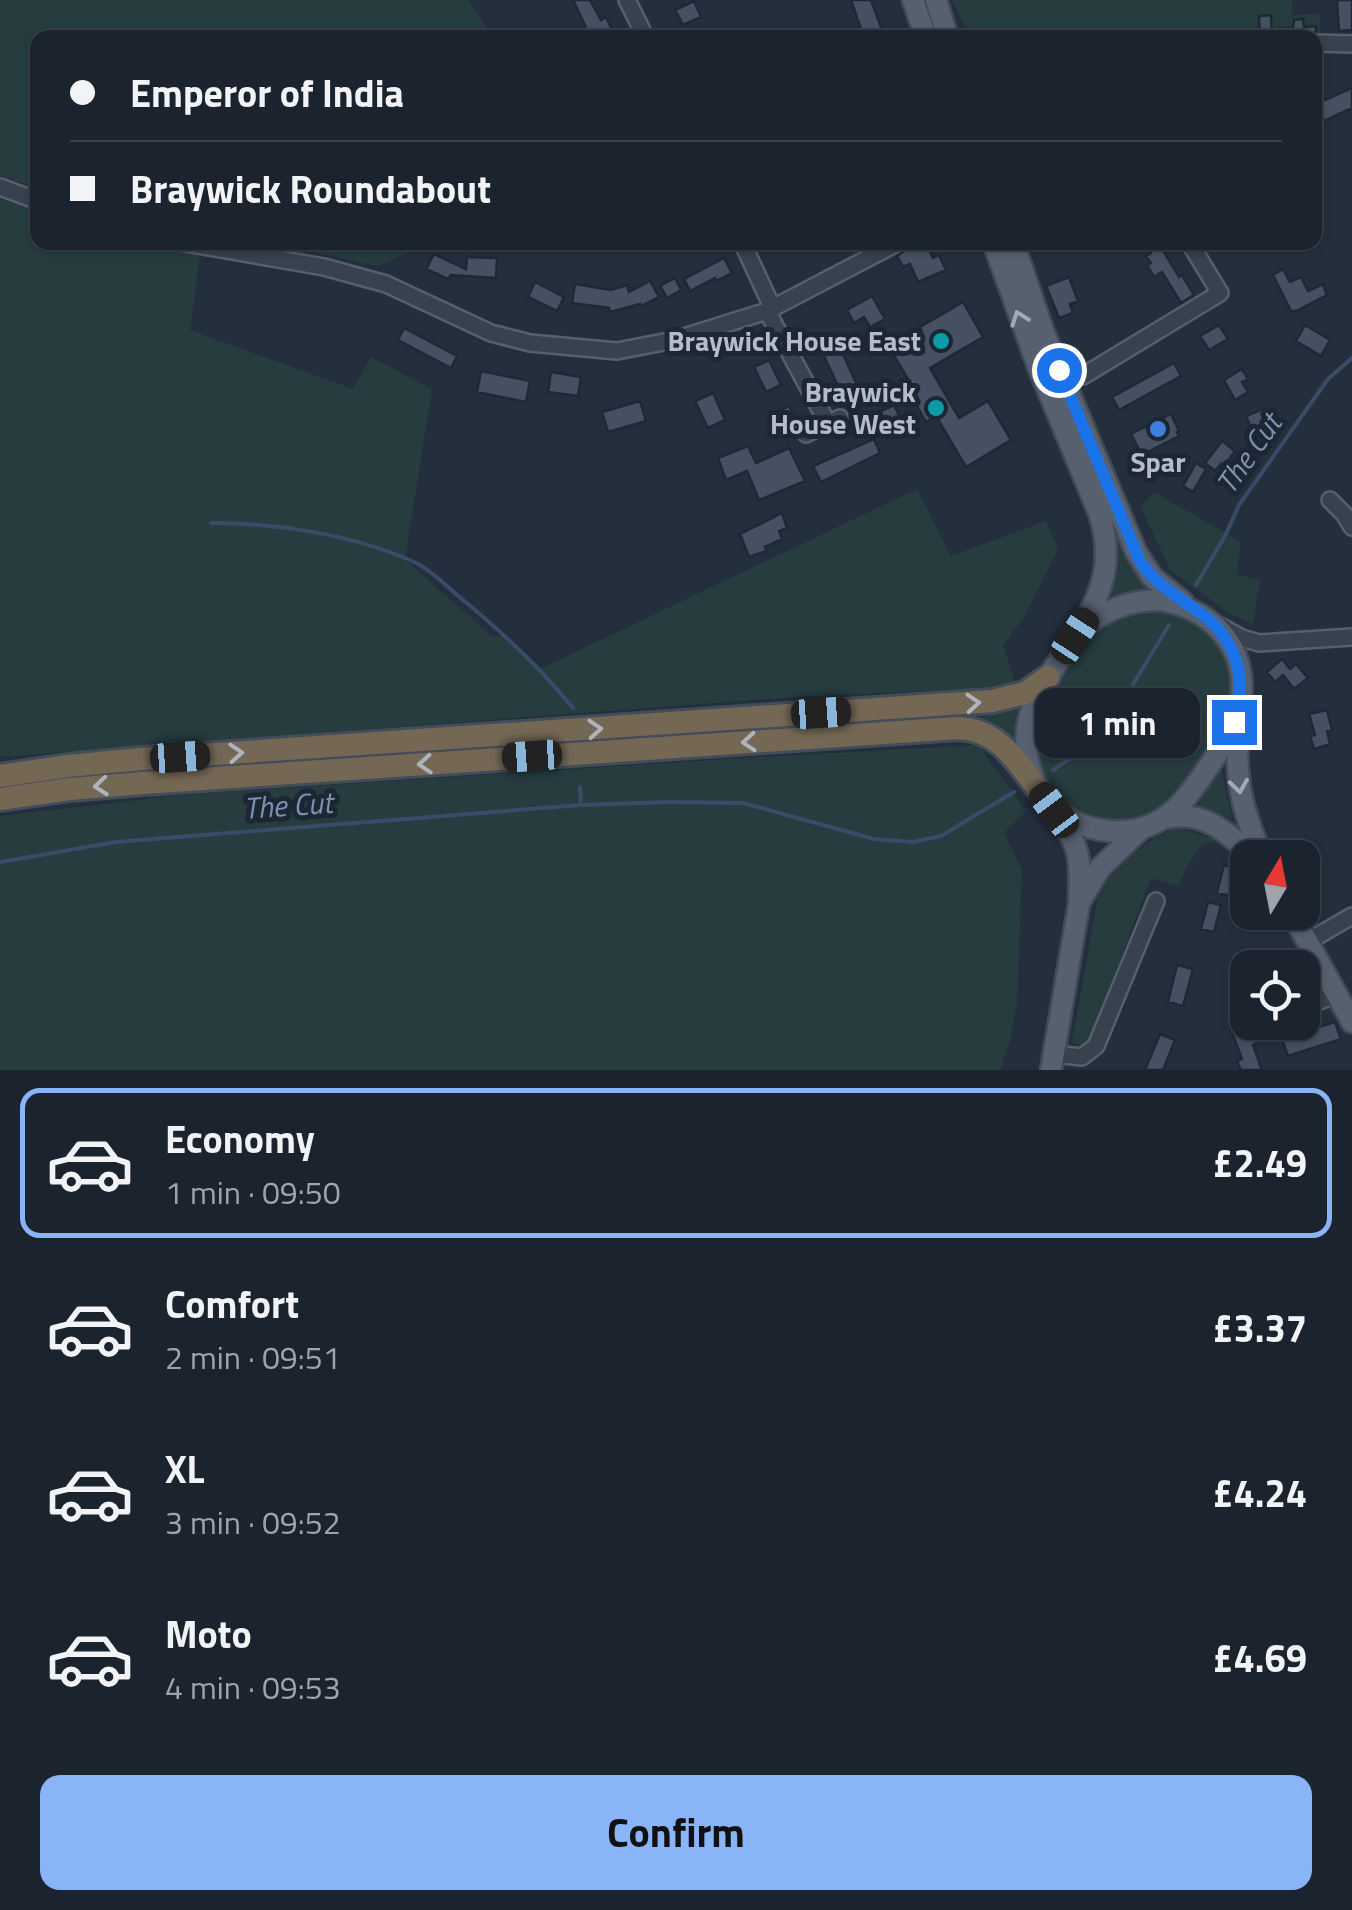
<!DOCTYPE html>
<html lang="en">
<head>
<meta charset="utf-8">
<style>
	:root { --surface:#1b232e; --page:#242b36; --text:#f1f3f6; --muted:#a0a4aa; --line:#39404a; --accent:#8ab4f8 }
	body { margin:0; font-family:"Titillium Web",sans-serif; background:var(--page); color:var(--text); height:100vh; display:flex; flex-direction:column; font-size:38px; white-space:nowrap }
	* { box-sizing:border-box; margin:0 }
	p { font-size:32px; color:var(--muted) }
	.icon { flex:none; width:55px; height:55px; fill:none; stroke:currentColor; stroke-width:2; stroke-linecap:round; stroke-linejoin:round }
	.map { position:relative; height:1070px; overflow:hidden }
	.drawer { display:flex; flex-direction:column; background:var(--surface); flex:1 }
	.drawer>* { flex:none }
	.guide { position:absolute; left:30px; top:30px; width:1292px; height:220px; border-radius:20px; box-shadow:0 2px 8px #0004,0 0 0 2px var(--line); display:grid; align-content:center; height:220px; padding:0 40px; background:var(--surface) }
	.needle { width:65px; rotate:10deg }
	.buttons { position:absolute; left:1230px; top:840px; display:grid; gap:20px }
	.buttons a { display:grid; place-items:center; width:90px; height:90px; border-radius:20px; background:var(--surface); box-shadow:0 2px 8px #0004,0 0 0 2px var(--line); font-size:50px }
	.end { position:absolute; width:45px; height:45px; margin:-22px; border:12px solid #1a73e8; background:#fff; box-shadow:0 0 0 5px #fff }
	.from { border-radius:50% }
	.bubble { position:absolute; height:70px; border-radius:20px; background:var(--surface); box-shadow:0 2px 8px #0004,0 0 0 2px var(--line); font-size:32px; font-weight:700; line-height:70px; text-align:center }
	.car { position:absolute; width:30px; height:60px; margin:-30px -15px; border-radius:12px; box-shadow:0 0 8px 2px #0007; background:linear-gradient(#222 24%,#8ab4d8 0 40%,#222 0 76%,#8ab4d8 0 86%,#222 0) }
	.guide b { display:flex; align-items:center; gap:35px; height:95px; font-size:38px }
	.guide b+b { border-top:2px solid var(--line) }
	.guide i { width:25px; height:25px; background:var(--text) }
	ul { padding:18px 0 0; list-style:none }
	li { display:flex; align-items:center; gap:30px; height:150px; margin:0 20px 15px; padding:0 20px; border:5px solid transparent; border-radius:20px }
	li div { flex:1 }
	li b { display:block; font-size:38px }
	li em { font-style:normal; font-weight:700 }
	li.active { border-color:var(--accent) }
	li>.icon { width:90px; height:90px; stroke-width:1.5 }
	.action { display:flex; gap:20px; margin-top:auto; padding:20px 40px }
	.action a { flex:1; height:115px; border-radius:20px; background:var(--accent); color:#111; font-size:40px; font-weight:700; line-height:115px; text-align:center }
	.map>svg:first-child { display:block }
	.green { fill:#263c3f }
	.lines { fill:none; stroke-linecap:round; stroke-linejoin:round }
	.stream { stroke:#394c67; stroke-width:4 }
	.building { fill:#455162; stroke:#1f2835; stroke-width:2.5 }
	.minor-casing { stroke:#565f6c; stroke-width:20 }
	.major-casing { stroke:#414a57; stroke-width:25 }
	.highway-casing { stroke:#434c59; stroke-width:28 }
	.minor { stroke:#38414e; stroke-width:15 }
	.major { stroke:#56606e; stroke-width:20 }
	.highway { stroke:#746855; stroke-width:22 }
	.oneway { stroke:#a1aab7 }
	.oneway2 { stroke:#aeb4bd }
	.route { stroke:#1a73e8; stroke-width:12 }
	.culture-dot { fill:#0f9aa8; stroke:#1d2633; stroke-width:4 }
	.shop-dot { fill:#3f7fe0; stroke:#1d2633; stroke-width:4 }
	.labels { text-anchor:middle; stroke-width:10; stroke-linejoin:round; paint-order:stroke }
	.poi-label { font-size:28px; font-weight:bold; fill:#b4bcc9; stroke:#1d2633; text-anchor:end }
	.water-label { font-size:30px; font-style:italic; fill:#7c92b1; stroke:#1d2633 }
</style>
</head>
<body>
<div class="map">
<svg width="1352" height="1070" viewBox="0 0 1352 1070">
	<rect width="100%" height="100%" fill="#242f3e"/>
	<path class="green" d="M 0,0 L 469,0 L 493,37 L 38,38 L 37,188 L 0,175 Z
		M 952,0 L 1292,0 L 1292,15 L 1320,14 L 1320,39 L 970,37 Z
		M 0,199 L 37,211 L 38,242 L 143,243 L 200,256 L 190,330 L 353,389 L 371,357 L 432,389 L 405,560 L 492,636 L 506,636 L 542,668 L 917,489 L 951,556 L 1046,521 L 1058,549 L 1026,614 L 1003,646 L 1017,687 L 793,697 L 0,757 Z
		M 273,243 L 431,242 L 431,243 L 378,266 Z
		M 1154,492 L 1241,542 L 1237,575 L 1260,580 L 1253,624 L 1231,614 L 1171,571 L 1140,506 Z
		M 1112,515 L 1153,589 L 1110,598 L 1119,567 Z
		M 1148,608 C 1199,614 1241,648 1230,705 C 1226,725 1212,742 1201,759 C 1180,790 1157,826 1114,821 C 1103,820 1094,819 1084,815 C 1040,794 1025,752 1042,707 C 1047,693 1058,680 1066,668 C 1077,652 1087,632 1104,621 C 1116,613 1134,612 1148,608 Z
		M 1022,706 L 1015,745 L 999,728 L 977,718 Z
		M 978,745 L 1026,811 L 1004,833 L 1022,870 L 1017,1003 L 1010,1040 L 1000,1070 L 0,1070 L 0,816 L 181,795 L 728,759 Z
		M 1221,767 L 1232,819 L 1198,805 Z
		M 1175,827 L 1219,840 L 1201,846 L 1185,870 L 1179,886 L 1151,878 L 1087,1047 L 1072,1043 L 1098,897 L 1114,868 L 1150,841 Z"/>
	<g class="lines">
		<path class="stream" d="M 211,523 C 276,523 355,535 414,562 C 430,569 444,584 457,595 C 500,630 538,665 573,708
			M 1196,585 L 1226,534 L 1239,505 L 1328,379 L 1352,358
			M 1053,770 L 1086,748 L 1118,709 L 1169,625
			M 580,787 L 581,805
			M 0,862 L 116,842 L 581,805 L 670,802 L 743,803 L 874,839 L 913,842 L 941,836 L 1014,792"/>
	</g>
	<path class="building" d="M 573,0 L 590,0 L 601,20 L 606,17 L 613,32 L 602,38 L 591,38 Z
		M 851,0 L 871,0 L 885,38 L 864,38 Z
		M 1337,0 L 1352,0 L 1352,30 L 1339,31 Z
		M 694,1 L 701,17 L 683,25 L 675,10 Z
		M 1271,15 L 1272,38 L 1260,38 L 1259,16 Z
		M 1303,19 L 1304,27 L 1316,26 L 1316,32 L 1305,38 L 1276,38 L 1276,29 L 1293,28 L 1294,20 Z
		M 1352,88 L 1352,108 L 1324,121 L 1316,104 Z
		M 917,242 L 926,242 L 933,258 L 939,255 L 946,270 L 918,282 L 910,264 L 903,267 L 897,256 Z
		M 1144,242 L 1158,242 L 1179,277 L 1182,275 L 1194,295 L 1181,303 L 1162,272 L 1154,277 L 1147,265 L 1151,263 L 1146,256 L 1151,253 Z
		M 434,254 L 466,269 L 467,257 L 497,258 L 496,278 L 451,275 L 448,279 L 426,269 Z
		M 724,258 L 732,273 L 716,281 L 715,278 L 690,291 L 684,279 Z
		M 1283,269 L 1290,282 L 1301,277 L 1308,291 L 1323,284 L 1327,295 L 1296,311 L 1291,311 L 1273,275 Z
		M 1069,277 L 1078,301 L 1070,304 L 1073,313 L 1059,318 L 1046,286 Z
		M 675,278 L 681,290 L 667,298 L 660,286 Z
		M 650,281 L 659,297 L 641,306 L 640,304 L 610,312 L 609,308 L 572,303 L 575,284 L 611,290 L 627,285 L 629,292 Z
		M 535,282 L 564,297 L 557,311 L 528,297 Z
		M 872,296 L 885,319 L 870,327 L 864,317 L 854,323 L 847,310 Z
		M 963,302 L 983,337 L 930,368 L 959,418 L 988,401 L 1011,440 L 966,467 L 936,416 L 926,422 L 905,385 L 905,381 L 908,379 L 893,354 L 901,349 L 898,345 L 922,331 L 920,327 Z
		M 1219,325 L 1228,339 L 1209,350 L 1200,336 Z
		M 1305,325 L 1330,340 L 1321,356 L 1296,341 Z
		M 404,328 L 457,356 L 451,368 L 398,340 Z
		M 833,333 L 866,404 L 850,412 L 817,341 Z
		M 769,360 L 781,385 L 766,392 L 754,367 Z
		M 1174,363 L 1181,376 L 1119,410 L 1112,397 Z
		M 1242,369 L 1248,379 L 1242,382 L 1248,392 L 1235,400 L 1224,380 Z
		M 481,371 L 530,381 L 526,402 L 477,392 Z
		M 551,372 L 581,377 L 578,396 L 548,392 Z
		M 713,393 L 725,420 L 708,428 L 695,401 Z
		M 640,401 L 646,421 L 608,432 L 602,412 Z
		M 894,405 L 907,432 L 892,439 L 879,412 Z
		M 789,406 L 799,426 L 795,432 L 787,436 L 776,412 Z
		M 1266,408 L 1272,421 L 1264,424 L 1267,432 L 1255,437 L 1246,416 Z
		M 1171,414 L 1179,431 L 1177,432 L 1179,436 L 1142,455 L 1131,434 Z
		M 874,439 L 880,453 L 821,482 L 813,466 Z
		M 1222,441 L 1235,451 L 1224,466 L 1221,464 L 1215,471 L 1205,463 Z
		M 748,446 L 756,463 L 789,448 L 805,481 L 759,500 L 747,471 L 726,480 L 718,458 Z
		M 1196,463 L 1206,469 L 1193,492 L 1183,486 Z
		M 782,513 L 787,528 L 779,531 L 782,539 L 765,547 L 766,551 L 749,557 L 740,534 Z
		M 1282,659 L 1290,669 L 1296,664 L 1308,678 L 1294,689 L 1283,675 L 1275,682 L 1267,672 Z
		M 1327,710 L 1332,730 L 1327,731 L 1330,744 L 1314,749 L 1310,736 L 1315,735 L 1309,714 Z
		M 1224,865 L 1238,869 L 1232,896 L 1217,893 Z
		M 1208,902 L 1221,905 L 1214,932 L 1201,929 Z
		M 1261,955 L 1278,956 L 1276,968 L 1260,968 Z
		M 1177,965 L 1193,969 L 1183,1006 L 1168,1002 Z
		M 1335,1022 L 1341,1039 L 1288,1056 L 1282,1039 Z
		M 1249,1024 L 1257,1043 L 1253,1045 L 1262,1070 L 1241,1070 L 1237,1061 L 1242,1059 L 1231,1030 Z
		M 1160,1034 L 1175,1040 L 1163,1070 L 1145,1070 Z"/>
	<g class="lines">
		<g class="minor-casing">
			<path id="minor" d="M 627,0 L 646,38
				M 1315,43 L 1352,44
				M 0,187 L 38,201
				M 180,242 L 324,267 L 386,284 L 491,333 L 530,343 L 617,351 L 674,340 L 767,311 L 899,242
				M 742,242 L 773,309
				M 767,311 L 828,424
				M 1083,376 L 1220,293 L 1189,242
				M 806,434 L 840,418
				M 1330,500 L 1344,514 L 1352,527
				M 1220,626 L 1242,638 L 1259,643 L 1352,637
				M 1307,942 L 1352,916
				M 1302,1008 L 1335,995
				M 1260,1024 L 1264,1022
				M 1054,1054 L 1082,1057 L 1096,1046 L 1156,901"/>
		</g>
		<g class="major-casing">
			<path id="major" d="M 913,0 L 926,38
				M 936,0 L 948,38
				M 993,242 L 1039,369 L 1099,513 C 1113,555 1105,589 1082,626
				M 1013,242 L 1044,333 L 1136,552 L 1152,577 L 1183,602
				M 1160,600 C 1218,610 1255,656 1237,716 C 1231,735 1218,752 1207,769 C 1197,783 1188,798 1174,810 C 1141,840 1089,837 1056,809 C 1028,785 1020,745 1031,711 C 1036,694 1047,679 1056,665 C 1065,652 1072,638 1083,628 C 1106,609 1131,600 1160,600 Z
				M 1238,722 C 1235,777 1240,807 1263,858
				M 1165,818 C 1203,809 1229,833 1254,858
				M 1082,898 L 1100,868 L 1141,829
				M 1291,912 L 1352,1022
				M 1051,1070 L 1079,904 C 1080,861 1083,850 1057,815"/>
		</g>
		<g class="highway-casing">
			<path id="highway" d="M 0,776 L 68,766 L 141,759 L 992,701 L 1025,693 L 1048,677
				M 0,799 L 70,789 L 143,783 L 958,728 C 997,729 1016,760 1037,788"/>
		</g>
		<use href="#minor" class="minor"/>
		<use href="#major" class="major"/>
		<use href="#highway" class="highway"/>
	</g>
	<defs><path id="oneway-chevron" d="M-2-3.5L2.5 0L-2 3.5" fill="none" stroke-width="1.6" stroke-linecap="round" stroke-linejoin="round" transform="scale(2.5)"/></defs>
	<g class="oneway">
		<use href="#oneway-chevron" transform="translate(1019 318) rotate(-110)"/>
		<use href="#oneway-chevron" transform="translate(1239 786) rotate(82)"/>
	</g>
	<g class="oneway2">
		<use href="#oneway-chevron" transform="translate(973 703) rotate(-4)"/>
		<use href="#oneway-chevron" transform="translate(595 729) rotate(-4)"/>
		<use href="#oneway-chevron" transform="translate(749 742) rotate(176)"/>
		<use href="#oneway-chevron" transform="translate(236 753) rotate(-4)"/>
		<use href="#oneway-chevron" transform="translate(425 764) rotate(176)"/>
		<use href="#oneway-chevron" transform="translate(101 786) rotate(175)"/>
	</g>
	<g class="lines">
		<path class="route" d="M 1059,370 L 1140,561 C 1155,584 1177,596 1199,612 C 1236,638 1249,679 1234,722"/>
	</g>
	<g class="culture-dot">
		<circle cx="941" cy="341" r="10"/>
		<circle cx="936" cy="408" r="10"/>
	</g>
	<circle class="shop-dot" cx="1158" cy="429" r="10"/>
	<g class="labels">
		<g class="poi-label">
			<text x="921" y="351">Braywick House East</text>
			<text x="916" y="402">Braywick<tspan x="916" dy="32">House West</tspan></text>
			<text x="1158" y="472" text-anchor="middle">Spar</text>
		</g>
		<g class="water-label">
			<text transform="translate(1249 454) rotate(-55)" y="10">The Cut</text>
			<text transform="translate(288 806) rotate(-4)" y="10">The Cut</text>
		</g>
	</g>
</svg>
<div class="buttons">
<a><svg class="needle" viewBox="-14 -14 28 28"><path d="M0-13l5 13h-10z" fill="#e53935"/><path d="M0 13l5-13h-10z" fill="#a0a4aa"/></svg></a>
<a><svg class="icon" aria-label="locate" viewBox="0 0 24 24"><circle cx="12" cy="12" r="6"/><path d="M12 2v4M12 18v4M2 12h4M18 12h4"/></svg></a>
</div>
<i class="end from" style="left:1059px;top:370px"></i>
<i class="end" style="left:1234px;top:722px"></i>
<div class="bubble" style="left:1035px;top:688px;width:165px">1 min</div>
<i class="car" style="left:1075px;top:636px;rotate:33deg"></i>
<i class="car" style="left:821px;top:713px;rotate:86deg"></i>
<i class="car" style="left:532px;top:756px;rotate:266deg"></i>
<i class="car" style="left:180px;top:757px;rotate:86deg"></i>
<i class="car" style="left:1054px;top:810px;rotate:323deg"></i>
<div class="guide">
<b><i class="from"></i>Emperor of India</b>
<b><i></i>Braywick Roundabout</b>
</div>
</div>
<section class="drawer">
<ul>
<li class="active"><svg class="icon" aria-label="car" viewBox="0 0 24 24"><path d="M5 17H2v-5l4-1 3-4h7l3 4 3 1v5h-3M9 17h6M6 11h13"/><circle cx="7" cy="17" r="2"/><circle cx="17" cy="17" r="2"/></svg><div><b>Economy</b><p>1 min · 09:50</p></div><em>£2.49</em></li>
<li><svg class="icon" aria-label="car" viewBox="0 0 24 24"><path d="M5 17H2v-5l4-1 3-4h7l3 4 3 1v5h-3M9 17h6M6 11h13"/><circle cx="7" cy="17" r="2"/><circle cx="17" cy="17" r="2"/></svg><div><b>Comfort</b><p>2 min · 09:51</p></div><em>£3.37</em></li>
<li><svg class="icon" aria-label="car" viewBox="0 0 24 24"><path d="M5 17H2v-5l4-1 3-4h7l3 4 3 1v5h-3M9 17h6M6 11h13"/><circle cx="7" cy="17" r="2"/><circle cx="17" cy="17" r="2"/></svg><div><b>XL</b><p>3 min · 09:52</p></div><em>£4.24</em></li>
<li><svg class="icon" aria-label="car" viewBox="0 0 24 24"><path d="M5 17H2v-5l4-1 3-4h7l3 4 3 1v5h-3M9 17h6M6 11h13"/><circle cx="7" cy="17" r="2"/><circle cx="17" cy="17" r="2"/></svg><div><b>Moto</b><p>4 min · 09:53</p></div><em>£4.69</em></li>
</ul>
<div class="action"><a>Confirm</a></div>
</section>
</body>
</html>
